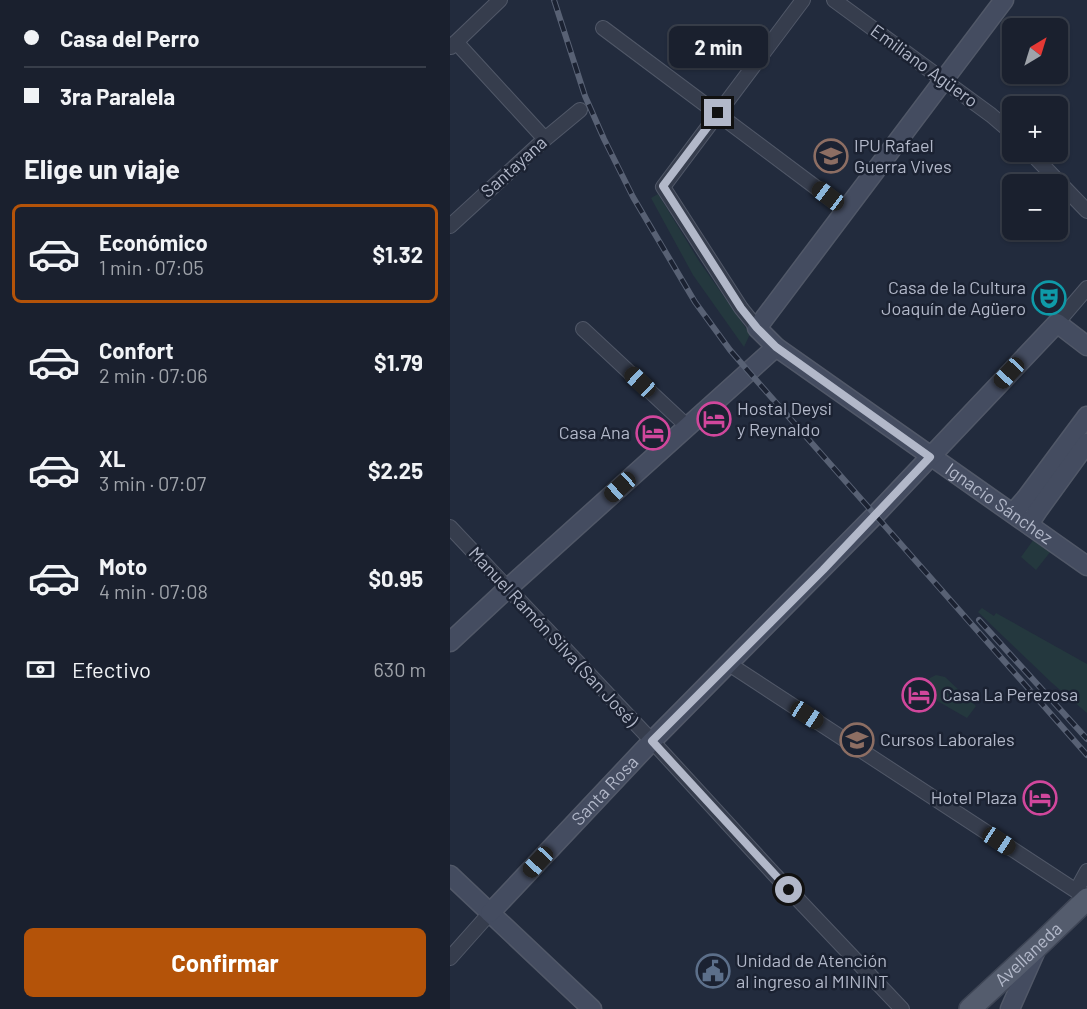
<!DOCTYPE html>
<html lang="es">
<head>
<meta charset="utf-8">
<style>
	:root { --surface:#1a202e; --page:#232836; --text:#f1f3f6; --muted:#9fa3aa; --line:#383e4a; --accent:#b45309 }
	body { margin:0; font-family:Barlow,sans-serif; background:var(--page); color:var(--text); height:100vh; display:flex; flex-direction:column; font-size:22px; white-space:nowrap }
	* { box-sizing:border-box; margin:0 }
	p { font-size:20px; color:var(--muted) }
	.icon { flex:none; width:33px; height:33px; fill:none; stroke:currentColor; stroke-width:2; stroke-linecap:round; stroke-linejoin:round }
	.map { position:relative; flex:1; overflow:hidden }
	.drawer { display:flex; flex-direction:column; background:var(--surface); width:450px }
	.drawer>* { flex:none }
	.guide { display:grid; align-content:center; height:132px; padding:0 24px; background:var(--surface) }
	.needle { width:39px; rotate:38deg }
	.controls { position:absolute; left:552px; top:18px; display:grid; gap:12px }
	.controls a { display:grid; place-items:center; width:66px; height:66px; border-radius:9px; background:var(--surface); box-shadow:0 2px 4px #0004,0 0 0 2px var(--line); font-size:30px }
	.end { position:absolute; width:27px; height:27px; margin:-14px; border:8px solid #b2b8c9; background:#111; box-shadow:0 0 0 3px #111 }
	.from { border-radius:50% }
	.bubble { position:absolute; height:42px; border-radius:9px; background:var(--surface); box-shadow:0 2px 4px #0004,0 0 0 2px var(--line); font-size:20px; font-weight:700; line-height:42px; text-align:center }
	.car { position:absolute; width:18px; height:36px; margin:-18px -9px; border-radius:8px; box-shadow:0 0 4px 2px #0007; background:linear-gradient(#222 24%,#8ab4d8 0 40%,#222 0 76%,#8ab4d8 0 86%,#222 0) }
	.guide b { display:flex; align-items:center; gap:21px; height:57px; font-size:22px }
	.guide b+b { border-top:2px solid var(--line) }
	.guide i { width:15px; height:15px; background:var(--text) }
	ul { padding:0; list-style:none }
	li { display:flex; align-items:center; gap:18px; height:99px; margin:0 12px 9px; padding:0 12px; border:3px solid transparent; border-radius:9px }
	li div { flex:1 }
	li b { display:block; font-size:22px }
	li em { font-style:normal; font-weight:700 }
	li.on { border-color:var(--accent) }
	li>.icon { width:54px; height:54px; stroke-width:1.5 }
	h2 { padding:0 24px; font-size:27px; line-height:72px }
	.pay { display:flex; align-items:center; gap:15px; height:66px; padding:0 24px; font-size:22px }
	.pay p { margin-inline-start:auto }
	.primary-button { display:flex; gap:12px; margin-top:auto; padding:12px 24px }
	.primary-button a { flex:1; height:69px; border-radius:9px; background:var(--accent); color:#fff; font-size:24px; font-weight:700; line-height:69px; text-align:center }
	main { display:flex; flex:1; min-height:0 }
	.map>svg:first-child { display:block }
	.green { fill:#24383e }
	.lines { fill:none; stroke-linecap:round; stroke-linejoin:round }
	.street-casing { stroke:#515868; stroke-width:16 }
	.secondary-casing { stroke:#515868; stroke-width:21 }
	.primary-casing { stroke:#3f4656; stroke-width:24 }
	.street { stroke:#363d4d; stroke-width:14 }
	.secondary { stroke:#444c60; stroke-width:18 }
	.primary { stroke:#545c6d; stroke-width:21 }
	.rail-casing { stroke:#586174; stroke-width:6 }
	.rail { stroke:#1b2232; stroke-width:4; stroke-dasharray:11; stroke-linecap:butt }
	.route { stroke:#b2b8c9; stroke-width:8 }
	.labels { text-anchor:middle; stroke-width:5; stroke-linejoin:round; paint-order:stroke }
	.street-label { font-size:18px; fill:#b2b8c9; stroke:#1b2232 }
	.poi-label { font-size:18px; fill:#b2b8c9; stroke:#1b2232; text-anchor:start }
</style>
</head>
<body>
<main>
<section class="drawer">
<div class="guide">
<b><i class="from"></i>Casa del Perro</b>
<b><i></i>3ra Paralela</b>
</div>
<h2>Elige un viaje</h2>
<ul>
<li class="on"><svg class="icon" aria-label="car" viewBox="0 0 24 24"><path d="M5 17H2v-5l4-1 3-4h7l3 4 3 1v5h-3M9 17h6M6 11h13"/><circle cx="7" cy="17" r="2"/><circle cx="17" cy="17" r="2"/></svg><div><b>Económico</b><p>1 min · 07:05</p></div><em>$1.32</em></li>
<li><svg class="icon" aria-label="car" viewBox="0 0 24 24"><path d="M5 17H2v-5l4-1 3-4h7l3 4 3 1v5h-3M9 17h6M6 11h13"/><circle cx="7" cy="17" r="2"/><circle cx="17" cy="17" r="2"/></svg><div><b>Confort</b><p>2 min · 07:06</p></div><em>$1.79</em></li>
<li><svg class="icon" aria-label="car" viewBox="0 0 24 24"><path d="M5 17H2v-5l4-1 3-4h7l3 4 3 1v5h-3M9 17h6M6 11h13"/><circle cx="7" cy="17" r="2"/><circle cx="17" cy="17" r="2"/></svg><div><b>XL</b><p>3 min · 07:07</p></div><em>$2.25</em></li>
<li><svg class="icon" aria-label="car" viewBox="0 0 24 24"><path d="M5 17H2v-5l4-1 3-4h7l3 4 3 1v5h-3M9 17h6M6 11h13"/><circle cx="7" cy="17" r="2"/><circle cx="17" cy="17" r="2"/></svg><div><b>Moto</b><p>4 min · 07:08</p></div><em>$0.95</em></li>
</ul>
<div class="pay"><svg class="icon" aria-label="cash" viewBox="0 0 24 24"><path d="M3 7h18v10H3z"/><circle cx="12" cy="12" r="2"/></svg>Efectivo<p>630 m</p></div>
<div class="primary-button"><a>Confirmar</a></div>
</section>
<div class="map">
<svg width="637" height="1009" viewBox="0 0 637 1009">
	<rect width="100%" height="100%" fill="#222b3d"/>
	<path class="green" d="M 208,194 L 249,261 L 300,334 L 294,347 L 243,275 L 201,198 Z
		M 584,539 L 601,551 L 586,570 L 571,557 Z
		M 532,608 L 544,616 L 546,613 L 637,664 L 637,713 L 602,683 L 528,612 Z
		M 486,675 L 495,677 L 526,706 L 517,718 L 470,691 L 480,678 Z"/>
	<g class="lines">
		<g class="street-casing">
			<path id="street" d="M 384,0 L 541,115 L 562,133
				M 153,28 L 396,210
				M 6,42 L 95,139
				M 1,47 L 50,0
				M 580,152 L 637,211
				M 0,226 L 95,139 L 130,110
				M 607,323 L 637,288
				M 307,328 L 291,308 L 213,187 L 353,0
				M 133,329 L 238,427
				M 0,527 L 202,741 L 323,873 L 452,1009
				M 279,664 L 637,898
				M 626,891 L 637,871
				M 0,958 L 40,913"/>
		</g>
		<g class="secondary-casing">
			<g id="secondary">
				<path id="s1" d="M 554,0 L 307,328 L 326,347 L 637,566"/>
				<path d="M 563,513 L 576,498 L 637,416"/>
				<path d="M 581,526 L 583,518 L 589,509 L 637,443"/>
				<path d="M 0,642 L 57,589 L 326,347"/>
				<path d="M 0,875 L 142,1009"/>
				<path id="s2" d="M 40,913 L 202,741 L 430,510 L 607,323 L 637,346"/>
				<path d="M 560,1009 L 587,948"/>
			</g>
		</g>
		<g class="primary-casing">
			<g id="primary">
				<path id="s3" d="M 520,1009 L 588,946 L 637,899"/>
			</g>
		</g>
		<use href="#street" class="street"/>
		<use href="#secondary" class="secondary"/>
		<use href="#primary" class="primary"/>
		<g class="rail-casing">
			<path id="rail" d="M 104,0 L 135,96 L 154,139 L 183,197 L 245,302 L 280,350 L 299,372 L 637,755
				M 529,620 L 637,739"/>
		</g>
		<use href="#rail" class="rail"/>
	</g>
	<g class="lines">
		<path class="route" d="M 268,113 L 213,186 L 291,308 L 307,328 L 326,347 L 480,457 L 373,570 L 202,741 L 339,890"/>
	</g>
	<defs>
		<g id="school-ring" transform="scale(1.725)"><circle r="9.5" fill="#1b2232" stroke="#8d6e63" stroke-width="1.5"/><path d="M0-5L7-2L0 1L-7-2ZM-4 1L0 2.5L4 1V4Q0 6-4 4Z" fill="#8d6e63"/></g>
		<g id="theatre-ring" transform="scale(1.725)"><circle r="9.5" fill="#1b2232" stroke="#0f9aa8" stroke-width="1.5"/><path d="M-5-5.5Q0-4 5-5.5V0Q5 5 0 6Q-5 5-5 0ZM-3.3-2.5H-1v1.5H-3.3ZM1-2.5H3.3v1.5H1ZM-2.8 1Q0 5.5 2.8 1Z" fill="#0f9aa8"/></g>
		<g id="hotel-ring" transform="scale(1.725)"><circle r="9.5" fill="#1b2232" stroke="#d1479c" stroke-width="1.5"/><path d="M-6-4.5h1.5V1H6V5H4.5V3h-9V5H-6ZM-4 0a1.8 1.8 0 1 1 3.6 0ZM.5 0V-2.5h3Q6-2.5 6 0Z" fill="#d1479c"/></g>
		<g id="university-ring" transform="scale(1.725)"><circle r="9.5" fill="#1b2232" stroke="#8d6e63" stroke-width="1.5"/><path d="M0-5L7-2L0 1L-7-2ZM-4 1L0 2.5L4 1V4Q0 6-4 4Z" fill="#8d6e63"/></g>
		<g id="civic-ring" transform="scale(1.725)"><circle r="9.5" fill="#1b2232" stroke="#5c6f8a" stroke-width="1.5"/><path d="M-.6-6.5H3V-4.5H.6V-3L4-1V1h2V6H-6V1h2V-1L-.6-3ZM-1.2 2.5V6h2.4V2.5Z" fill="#5c6f8a"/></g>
	</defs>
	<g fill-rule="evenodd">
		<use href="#school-ring" x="381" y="156"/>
		<use href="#theatre-ring" x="599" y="298"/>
		<use href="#hotel-ring" x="264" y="419"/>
		<use href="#hotel-ring" x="203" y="433"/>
		<use href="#hotel-ring" x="469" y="695"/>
		<use href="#university-ring" x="407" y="740"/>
		<use href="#hotel-ring" x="590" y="798"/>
		<use href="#civic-ring" x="263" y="971"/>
	</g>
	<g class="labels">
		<g class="street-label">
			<text transform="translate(474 66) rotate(36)" y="6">Emiliano Agüero</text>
			<text transform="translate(64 167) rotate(-42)" y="6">Santayana</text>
			<text dy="6" stroke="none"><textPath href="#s1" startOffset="710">Ignacio Sánchez</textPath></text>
			<text transform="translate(103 637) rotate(47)" y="6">Manuel Ramón Silva (San José)</text>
			<text dy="6" stroke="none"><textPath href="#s2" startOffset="168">Santa Rosa</textPath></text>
			<text dy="6" stroke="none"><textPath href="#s3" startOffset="80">Avellaneda</textPath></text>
		</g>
		<g class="poi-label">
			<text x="404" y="152">IPU Rafael<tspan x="404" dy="21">Guerra Vives</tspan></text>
			<text x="576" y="294" text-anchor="end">Casa de la Cultura<tspan x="576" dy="21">Joaquín de Agüero</tspan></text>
			<text x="287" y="415">Hostal Deysi<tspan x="287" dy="21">y Reynaldo</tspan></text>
			<text x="180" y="439" text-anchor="end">Casa Ana</text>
			<text x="492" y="701">Casa La Perezosa</text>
			<text x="430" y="746">Cursos Laborales</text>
			<text x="567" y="804" text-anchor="end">Hotel Plaza</text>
			<text x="286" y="967">Unidad de Atención<tspan x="286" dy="21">al ingreso al MININT</tspan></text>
		</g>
	</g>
</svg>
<div class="controls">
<a><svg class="needle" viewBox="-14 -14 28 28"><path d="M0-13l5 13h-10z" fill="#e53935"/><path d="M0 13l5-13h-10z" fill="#9fa3aa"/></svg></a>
<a>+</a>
<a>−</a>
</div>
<i class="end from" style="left:339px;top:890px"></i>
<i class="end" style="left:268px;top:113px"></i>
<div class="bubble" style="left:219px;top:26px;width:99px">2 min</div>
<i class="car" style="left:378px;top:196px;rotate:307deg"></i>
<i class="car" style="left:559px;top:373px;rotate:223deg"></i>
<i class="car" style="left:190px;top:382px;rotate:313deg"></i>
<i class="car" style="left:170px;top:487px;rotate:228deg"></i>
<i class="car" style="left:357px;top:715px;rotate:123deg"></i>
<i class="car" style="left:549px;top:841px;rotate:123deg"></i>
<i class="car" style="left:88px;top:862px;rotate:223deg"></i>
</div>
</main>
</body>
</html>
